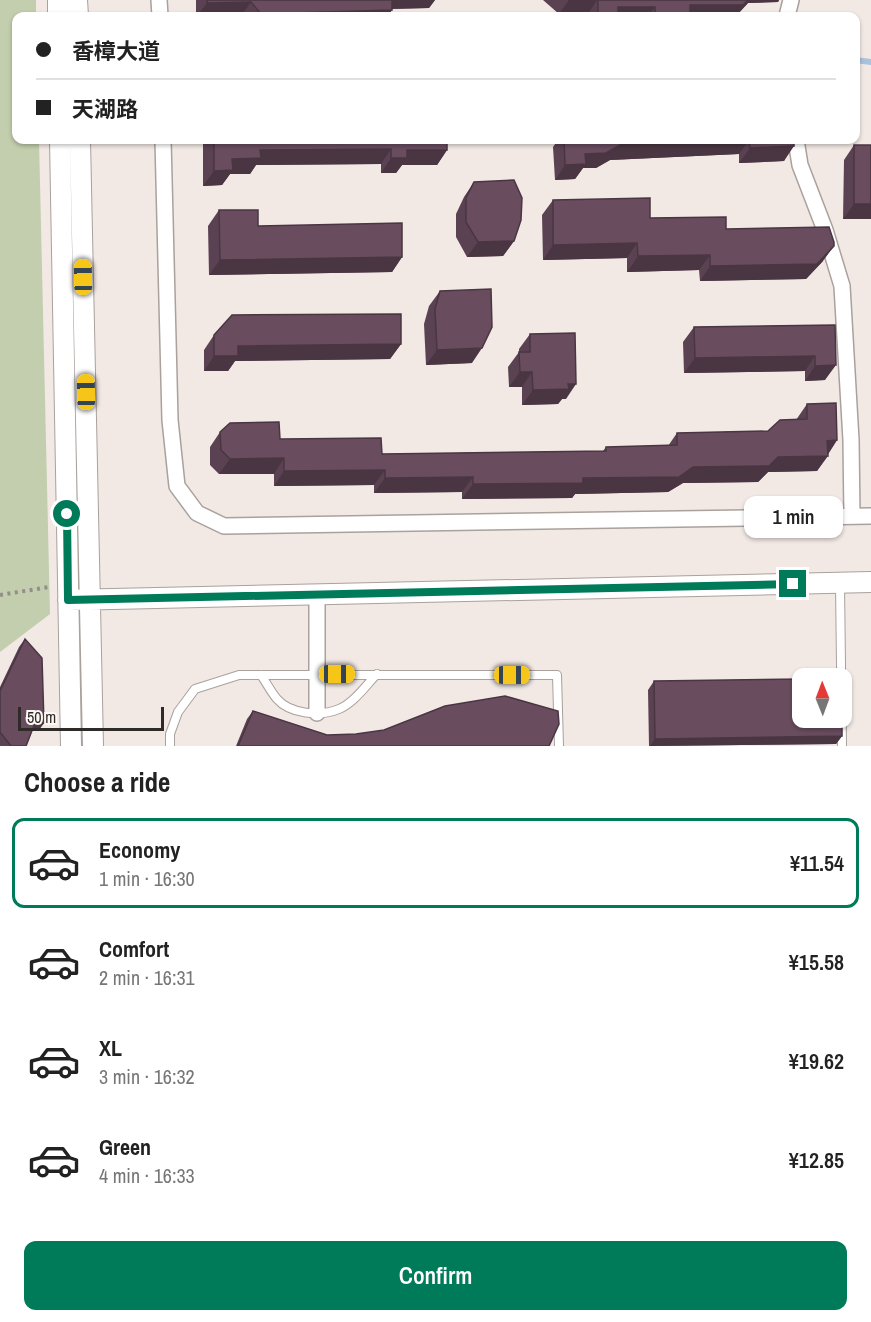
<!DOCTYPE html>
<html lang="en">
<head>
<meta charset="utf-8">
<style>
	:root { --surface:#fff; --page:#f6f6f6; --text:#222; --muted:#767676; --line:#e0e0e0; --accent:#007b59 }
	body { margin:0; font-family:"Archivo Narrow","Noto Sans SC",sans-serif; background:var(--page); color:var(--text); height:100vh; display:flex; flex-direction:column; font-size:22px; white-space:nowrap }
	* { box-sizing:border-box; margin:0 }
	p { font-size:20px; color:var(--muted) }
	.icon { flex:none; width:33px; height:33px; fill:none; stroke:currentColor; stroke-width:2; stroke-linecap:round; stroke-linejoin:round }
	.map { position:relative; height:746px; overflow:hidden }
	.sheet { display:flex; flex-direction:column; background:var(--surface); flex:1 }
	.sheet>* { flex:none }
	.hud { position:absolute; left:12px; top:12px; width:848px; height:132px; border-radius:12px; box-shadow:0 2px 4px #0004; display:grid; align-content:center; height:132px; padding:0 24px; background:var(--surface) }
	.needle { width:39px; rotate:359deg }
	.fabs { position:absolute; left:792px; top:668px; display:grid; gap:12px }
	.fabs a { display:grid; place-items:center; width:60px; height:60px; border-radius:12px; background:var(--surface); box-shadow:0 2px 4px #0004; font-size:30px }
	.scale { position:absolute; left:18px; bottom:15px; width:146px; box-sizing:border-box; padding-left:6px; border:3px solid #2d2a28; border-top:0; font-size:16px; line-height:21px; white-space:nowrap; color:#2d2a28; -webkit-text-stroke:4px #fef7f3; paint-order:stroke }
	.end { position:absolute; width:27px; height:27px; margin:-14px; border:8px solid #007b59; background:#fff; box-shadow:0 0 0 3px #fff }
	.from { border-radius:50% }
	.bubble { position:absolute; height:42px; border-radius:12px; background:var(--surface); box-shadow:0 2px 4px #0004; font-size:20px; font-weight:600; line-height:42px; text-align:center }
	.car { position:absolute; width:18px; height:36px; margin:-18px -9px; border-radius:8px; box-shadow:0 0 4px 2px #0007; background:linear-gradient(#f5c518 24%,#345 0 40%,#f5c518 0 76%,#345 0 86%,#f5c518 0) }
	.hud b { display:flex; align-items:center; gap:21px; height:57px; font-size:22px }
	.hud b+b { border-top:2px solid var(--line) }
	.hud i { width:15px; height:15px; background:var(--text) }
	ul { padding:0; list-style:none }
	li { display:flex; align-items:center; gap:18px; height:90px; margin:0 12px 9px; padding:0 12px; border:3px solid transparent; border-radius:12px }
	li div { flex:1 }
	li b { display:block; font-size:22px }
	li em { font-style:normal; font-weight:600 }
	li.on { border-color:var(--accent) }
	li>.icon { width:54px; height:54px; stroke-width:1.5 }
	h2 { padding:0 24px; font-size:27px; line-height:72px }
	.action { display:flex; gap:12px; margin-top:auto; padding:12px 24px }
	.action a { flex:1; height:69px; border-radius:12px; background:var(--accent); color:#fff; font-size:24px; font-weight:600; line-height:69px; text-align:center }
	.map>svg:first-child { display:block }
	.green { fill:#c2ceae }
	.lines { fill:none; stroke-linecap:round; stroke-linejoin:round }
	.stream { stroke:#abc2dd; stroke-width:6 }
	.service-casing { stroke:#a9a19d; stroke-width:10 }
	.minor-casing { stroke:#a9a19d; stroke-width:18 }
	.tertiary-casing { stroke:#a9a19d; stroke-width:22 }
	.path { stroke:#948d8a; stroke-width:4; stroke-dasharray:3 4.5; stroke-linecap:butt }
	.service { stroke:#fff; stroke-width:8 }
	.minor { stroke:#fff; stroke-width:15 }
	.tertiary { stroke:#fff; stroke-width:20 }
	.wall { fill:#5a4252 }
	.shaded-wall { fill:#4a3642 }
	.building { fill:#694d5f; stroke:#4a3642; stroke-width:1.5 }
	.route { stroke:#007b59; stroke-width:8 }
</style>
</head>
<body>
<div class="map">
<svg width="871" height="746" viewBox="0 0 871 746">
	<rect width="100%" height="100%" fill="#f2e9e5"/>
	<path class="green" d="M 0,0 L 36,0 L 36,16 L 16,16 L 16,140 L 39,140 L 50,614 L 0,652 Z"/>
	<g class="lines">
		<path class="stream" d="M 855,60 L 871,62"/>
		<g class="service-casing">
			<path id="service" d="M 840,584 L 842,746
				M 261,675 C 266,682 271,692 277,699 C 290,714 320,717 339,709 C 354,703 366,685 377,674
				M 170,746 L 170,734 L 178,712 L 195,689 L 239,675 L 557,675 L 559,746"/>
		</g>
		<g class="minor-casing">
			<path id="minor" d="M 159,0 L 160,16
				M 787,16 L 791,0
				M 163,140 L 170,420 L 177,486 L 197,513 L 224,526 L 871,516
				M 796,140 L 800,165 L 825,230 L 842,286 L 851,440 L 852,516
				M 317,713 L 317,594"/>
		</g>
		<g class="tertiary-casing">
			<path id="tertiary" d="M 58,0 L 58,16
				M 77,0 L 78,16
				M 60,140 L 71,746
				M 80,140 L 93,746
				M 68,600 L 871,582"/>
		</g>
		<path class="path" d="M 0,595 L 49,587"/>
		<use href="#service" class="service"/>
		<use href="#minor" class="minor"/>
		<use href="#tertiary" class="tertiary"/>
	</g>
	<path class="wall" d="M 196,0 L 435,0 L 429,8 L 392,9 L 388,16 L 196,16 Z
		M 543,0 L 779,0 L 778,2 L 748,3 L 736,16 L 588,16 L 588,14 L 559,14 Z
		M 203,140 L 447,140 L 447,150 L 437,165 L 402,165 L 396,173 L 381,173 L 381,164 L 256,165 L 250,174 L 230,174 L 222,185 L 203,186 Z
		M 558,140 L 794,140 L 784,161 L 739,163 L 739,154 L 610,160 L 596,168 L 583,168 L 575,179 L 555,180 L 553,147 Z
		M 854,145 L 871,219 L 843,219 L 844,160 Z
		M 474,182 L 514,241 L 503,256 L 467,257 L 456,237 L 456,214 L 464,197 Z
		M 553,200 L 650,218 L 726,229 L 823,261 L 806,279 L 700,281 L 699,270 L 627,272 L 627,258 L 543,260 L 542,215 Z
		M 219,210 L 258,226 L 402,257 L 392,272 L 209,275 L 208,226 Z
		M 440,291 L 472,363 L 426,365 L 424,324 L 429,306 Z
		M 835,325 L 825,380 L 805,381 L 805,371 L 684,373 L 683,342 L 694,327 Z
		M 530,334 L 566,399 L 562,399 L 558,404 L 522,405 L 522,387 L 509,387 L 508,367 L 519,352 L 519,349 Z
		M 214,335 L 401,344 L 390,359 L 235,361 L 228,371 L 204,371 L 204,350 Z
		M 807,404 L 837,440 L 817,471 L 768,472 L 758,482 L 683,483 L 668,492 L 575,494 L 572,498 L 462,499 L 462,492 L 374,493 L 374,485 L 274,486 L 274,474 L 219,474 L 210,465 L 210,447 L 220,432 L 382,454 L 603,451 L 606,447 L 668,446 L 677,433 L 768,431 L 796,420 Z
		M 25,639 L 44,723 L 38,731 L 32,731 L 26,746 L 0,746 L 0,687 L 19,647 Z
		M 654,681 L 842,736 L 836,744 L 649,746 L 648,690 Z
		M 253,711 L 327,735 L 549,746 L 236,746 L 247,719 Z"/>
	<path class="shaded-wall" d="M 387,0 L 435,0 L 429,8 L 381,9 Z
		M 569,0 L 597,0 L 588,14 L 559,14 Z
		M 748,0 L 779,0 L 778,2 L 748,3 L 736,16 L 682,16 L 690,5 Z
		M 251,2 L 241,16 L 197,16 L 207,3 Z
		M 618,7 L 655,7 L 648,16 L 597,16 Z
		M 392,10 L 388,16 L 259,16 L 261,14 Z
		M 749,140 L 739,154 L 610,160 L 596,168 L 583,168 L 575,179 L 555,180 L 565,165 L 585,154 L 620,145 Z
		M 794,146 L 784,161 L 739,163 L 750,148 Z
		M 391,149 L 381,164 L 256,165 L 250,174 L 230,174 L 222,185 L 203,186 L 214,171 L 232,159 L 260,150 Z
		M 407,150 L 447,150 L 437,165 L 402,165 L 396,173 L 381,173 L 391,158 Z
		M 854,204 L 871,204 L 871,219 L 843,219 Z
		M 514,241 L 503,256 L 467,257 L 478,242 Z
		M 637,243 L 627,258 L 543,260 L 553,245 Z
		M 834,246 L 823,261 L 806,279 L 700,281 L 710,266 Z
		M 710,255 L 699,270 L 627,272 L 638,256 Z
		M 402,257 L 392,272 L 209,275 L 220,260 Z
		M 401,344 L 390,359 L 235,361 L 228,371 L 204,371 L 214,356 L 238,346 Z
		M 482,348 L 472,363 L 426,365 L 437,350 Z
		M 815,356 L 805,371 L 684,373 L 695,358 Z
		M 836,365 L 825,380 L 805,381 L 815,366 Z
		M 520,372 L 532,372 L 522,387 L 509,387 Z
		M 568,384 L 576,384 L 566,399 L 562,399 L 558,404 L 522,405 L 533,390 Z
		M 837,440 L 827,456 L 827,441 Z
		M 828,456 L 817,471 L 768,472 L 758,482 L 683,483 L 668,492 L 575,494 L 572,498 L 462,499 L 473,484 L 693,467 L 778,457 Z
		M 284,458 L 274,474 L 219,474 L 230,459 Z
		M 385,470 L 374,485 L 274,486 L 284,471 Z
		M 473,477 L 462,492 L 374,493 L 385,478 Z
		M 35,723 L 44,723 L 38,731 L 29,731 Z
		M 842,736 L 836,744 L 650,746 L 655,739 Z"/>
	<path class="building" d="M 207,0 L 392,0 L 392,10 L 261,14 L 251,2 L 207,3 Z
		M 598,0 L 748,0 L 743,5 L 690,5 L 690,16 L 655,16 L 655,7 L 618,7 L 618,15 L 598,16 Z
		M 214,140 L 447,140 L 447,150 L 407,150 L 407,158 L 391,158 L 391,149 L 260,150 L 261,158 L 232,159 L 233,170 L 214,171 Z
		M 564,140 L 743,140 L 620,145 L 606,153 L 585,154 L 586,164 L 565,165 Z
		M 749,140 L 794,140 L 794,146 L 750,148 Z
		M 854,145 L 871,145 L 871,204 L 854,204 Z
		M 514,180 L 522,198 L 521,220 L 514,241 L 478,242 L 466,222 L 466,198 L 474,182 Z
		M 650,198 L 650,218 L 726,217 L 726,229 L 829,227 L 834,242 L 834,246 L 817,264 L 710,266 L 710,255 L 638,256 L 637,243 L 553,245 L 553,200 Z
		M 219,210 L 258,210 L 258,226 L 402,223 L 402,257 L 220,260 Z
		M 491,289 L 492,327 L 482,348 L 437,350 L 435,309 L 440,291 Z
		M 401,314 L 401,344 L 238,346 L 238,356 L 214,356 L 214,335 L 232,315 Z
		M 835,325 L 836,365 L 815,366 L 815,356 L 695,358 L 694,327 Z
		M 575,333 L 576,384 L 568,384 L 569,389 L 533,390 L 532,372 L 520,372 L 519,352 L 530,352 L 530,334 Z
		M 836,403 L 837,440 L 827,441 L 828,456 L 778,457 L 769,466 L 693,467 L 679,477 L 583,478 L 583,483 L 473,484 L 473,477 L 385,478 L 385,470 L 284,471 L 284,458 L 230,459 L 221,450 L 220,432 L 230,423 L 279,422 L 280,439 L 381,438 L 382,454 L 606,451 L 606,447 L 677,445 L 677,433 L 768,431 L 780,420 L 807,419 L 807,404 Z
		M 25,639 L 42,658 L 44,723 L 35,723 L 26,746 L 11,746 L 0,732 L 0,691 Z
		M 802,679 L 802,717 L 842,717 L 842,700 L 842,736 L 655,739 L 654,681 Z
		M 505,696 L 558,711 L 559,724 L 549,746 L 238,746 L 253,711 L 327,735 L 356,734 L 384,730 L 445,706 Z"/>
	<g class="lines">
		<path class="route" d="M 67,514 L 68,600 L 793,584"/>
	</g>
</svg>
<div class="fabs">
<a><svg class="needle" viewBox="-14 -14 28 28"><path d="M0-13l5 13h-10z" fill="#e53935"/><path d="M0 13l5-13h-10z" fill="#767676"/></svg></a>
</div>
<div class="scale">50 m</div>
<i class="end from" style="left:67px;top:514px"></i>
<i class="end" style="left:793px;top:584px"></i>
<div class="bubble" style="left:744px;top:496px;width:99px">1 min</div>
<i class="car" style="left:83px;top:277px;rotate:359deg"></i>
<i class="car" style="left:86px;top:392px;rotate:359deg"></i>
<i class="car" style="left:337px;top:674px;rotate:90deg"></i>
<i class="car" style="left:512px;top:675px;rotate:90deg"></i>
<div class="hud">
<b><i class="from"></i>香樟大道</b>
<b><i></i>天湖路</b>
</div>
</div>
<section class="sheet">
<h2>Choose a ride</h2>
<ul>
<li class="on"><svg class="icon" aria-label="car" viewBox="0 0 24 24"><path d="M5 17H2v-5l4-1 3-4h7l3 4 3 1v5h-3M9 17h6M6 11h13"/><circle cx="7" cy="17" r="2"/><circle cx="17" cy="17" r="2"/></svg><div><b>Economy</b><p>1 min · 16:30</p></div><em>¥11.54</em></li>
<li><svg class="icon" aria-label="car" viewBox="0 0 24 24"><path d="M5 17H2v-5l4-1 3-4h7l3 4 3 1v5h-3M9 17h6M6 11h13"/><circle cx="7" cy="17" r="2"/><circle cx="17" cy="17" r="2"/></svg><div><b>Comfort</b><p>2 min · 16:31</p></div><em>¥15.58</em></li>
<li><svg class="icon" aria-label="car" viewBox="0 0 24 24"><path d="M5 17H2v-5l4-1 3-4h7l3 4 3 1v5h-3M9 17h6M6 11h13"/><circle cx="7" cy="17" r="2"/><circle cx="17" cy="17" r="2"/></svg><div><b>XL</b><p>3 min · 16:32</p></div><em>¥19.62</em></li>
<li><svg class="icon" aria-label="car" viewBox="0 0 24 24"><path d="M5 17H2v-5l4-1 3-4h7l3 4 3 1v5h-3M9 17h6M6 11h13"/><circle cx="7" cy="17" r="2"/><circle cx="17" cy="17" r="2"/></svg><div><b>Green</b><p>4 min · 16:33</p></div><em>¥12.85</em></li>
</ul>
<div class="action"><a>Confirm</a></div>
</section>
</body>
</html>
